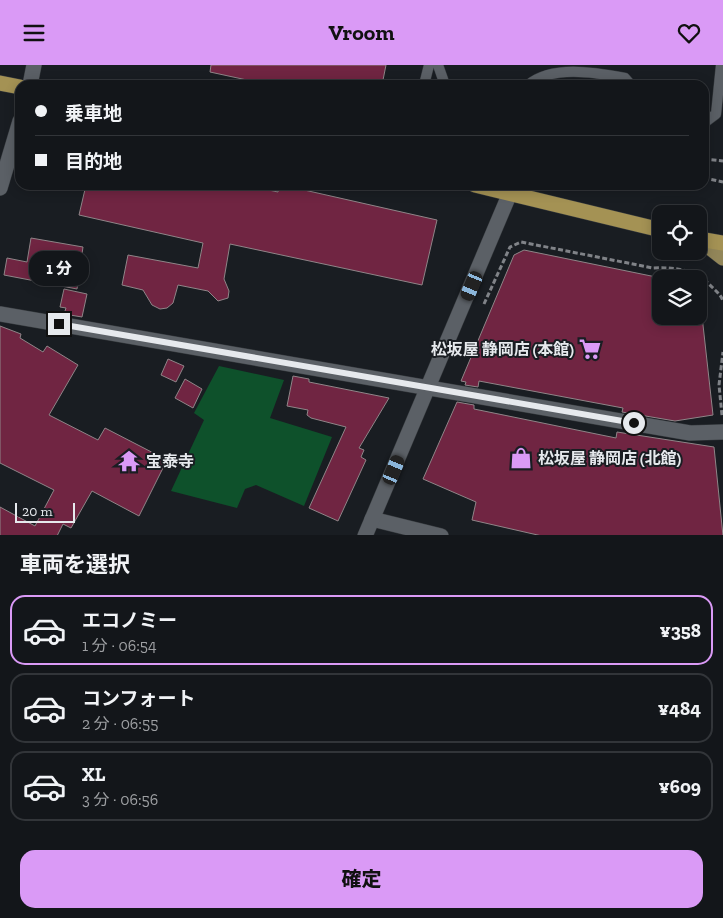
<!DOCTYPE html>
<html lang="ja">
<head>
<meta charset="utf-8">
<style>
	:root { --surface:#13161a; --page:#1c1f23; --text:#f1f3f6; --muted:#9d9fa2; --line:#323539; --accent:#da9af6 }
	body { margin:0; font-family:"Zilla Slab","Noto Sans JP",serif; background:var(--page); color:var(--text); height:100vh; display:flex; flex-direction:column; font-size:19px; white-space:nowrap }
	* { box-sizing:border-box; margin:0 }
	p { font-size:16px; color:var(--muted) }
	.icon { flex:none; width:28px; height:28px; fill:none; stroke:currentColor; stroke-width:2; stroke-linecap:round; stroke-linejoin:round }
	.map { position:relative; height:470px; overflow:hidden }
	.details { display:flex; flex-direction:column; background:var(--surface); flex:1 }
	.details>* { flex:none }
	.top-card { position:absolute; left:15px; top:15px; width:694px; height:110px; border-radius:15px; box-shadow:0 2px 12px #0003,0 0 0 1px var(--line); display:grid; align-content:center; height:110px; padding:0 20px; background:var(--surface) }
	.controls { position:absolute; left:652px; top:140px; display:grid; gap:10px }
	.controls a { display:grid; place-items:center; width:55px; height:55px; border-radius:10px; background:var(--surface); box-shadow:0 2px 12px #0003,0 0 0 1px var(--line); font-size:25px }
	.scale { position:absolute; left:15px; bottom:12px; width:60px; box-sizing:border-box; padding-left:5px; border:2px solid #e6e9ed; border-top:0; font-size:14px; line-height:18px; white-space:nowrap; color:#e6e9ed; -webkit-text-stroke:4px #191d22; paint-order:stroke }
	.end { position:absolute; width:22px; height:22px; margin:-11px; border:6px solid #e6e9ed; background:#111; box-shadow:0 0 0 2px #111 }
	.from { border-radius:50% }
	.bubble { position:absolute; height:35px; border-radius:15px; background:var(--surface); box-shadow:0 2px 12px #0003,0 0 0 1px var(--line); font-size:16px; font-weight:800; line-height:35px; text-align:center }
	.car { position:absolute; width:15px; height:30px; margin:-15px -8px; border-radius:6px; box-shadow:0 0 4px 1px #0007; background:linear-gradient(#222 24%,#8ab4d8 0 40%,#222 0 76%,#8ab4d8 0 86%,#222 0) }
	.top-card b { display:flex; align-items:center; gap:18px; height:48px; font-size:19px }
	.top-card b+b { border-top:1px solid var(--line) }
	.top-card i { width:12px; height:12px; background:var(--text) }
	ul { padding:0; list-style:none }
	li { display:flex; align-items:center; gap:15px; height:70px; margin:0 10px 8px; padding:0 10px; border:2px solid var(--line); border-radius:15px }
	li div { flex:1 }
	li b { display:block; font-size:19px }
	li em { font-style:normal; font-weight:800 }
	li.active { border-color:var(--accent) }
	li>.icon { width:45px; height:45px; stroke-width:1.5 }
	h2 { padding:0 20px; font-size:22px; line-height:60px }
	.primary-button { display:flex; gap:10px; margin-top:auto; padding:10px 20px }
	.primary-button a { flex:1; height:58px; border-radius:15px; background:var(--accent); color:#111; font-size:20px; font-weight:800; line-height:58px; text-align:center }
	header { display:flex; justify-content:space-between; align-items:center; height:65px; padding:0 20px; background:var(--accent); color:#111; font-size:22px; font-weight:800 }
	.map>svg:first-child { display:block }
	.green { fill:#0e512b }
	.building { fill:#702542; stroke:#8f8588 }
	.lines { fill:none; stroke-linecap:round; stroke-linejoin:round }
	.service-casing { stroke:#363a3e; stroke-width:11 }
	.minor-casing { stroke:#363a3e; stroke-width:16 }
	.tertiary-casing { stroke:#363a3e; stroke-width:16 }
	.primary-casing { stroke:#363a3e; stroke-width:16 }
	.trunk-casing { stroke:#363a3e; stroke-width:16 }
	.path { stroke:#808388; stroke-width:3; stroke-dasharray:5 2.5; stroke-linecap:butt }
	.service { stroke:#5b6066; stroke-width:10 }
	.minor { stroke:#5b6066; stroke-width:15 }
	.tertiary { stroke:#5b6066; stroke-width:15 }
	.primary { stroke:#928659; stroke-width:15 }
	.trunk { stroke:#a49254; stroke-width:15 }
	.route { stroke:#e6e9ed; stroke-width:6 }
	.labels { text-anchor:middle; stroke-width:4; stroke-linejoin:round; paint-order:stroke }
	.poi-label { font-size:16px; font-weight:bold; fill:#e6e9ed; stroke:#191d22; text-anchor:start }
</style>
</head>
<body>
<header><svg class="icon" aria-label="menu" viewBox="0 0 24 24"><path d="M4 6h16M4 12h16M4 18h16"/></svg>Vroom<svg class="icon" aria-label="heart" viewBox="0 0 24 24"><path d="M12 20l-8-8c-3-5 5-10 8-4 3-6 11-1 8 4z"/></svg></header>
<div class="map">
<svg width="723" height="471" viewBox="0 0 723 471">
	<rect width="100%" height="100%" fill="#191d22"/>
	<path class="green" d="M 219,301 L 284,315 L 270,353 L 332,372 L 304,441 L 256,420 L 245,424 L 237,443 L 171,426 L 204,355 L 194,348 Z"/>
	<path class="building" d="M 211,0 L 386,0 L 382,20 L 270,20 L 210,7 Z
		M 86,120 L 245,120 L 278,127 L 279,120 L 282,120 L 437,155 L 422,220 L 230,179 L 224,214 L 229,226 L 228,233 L 218,236 L 208,226 L 178,220 L 173,238 L 167,243 L 160,244 L 152,240 L 143,225 L 122,220 L 128,190 L 198,203 L 203,178 L 79,150 Z
		M 31,173 L 83,182 L 77,224 L 4,210 L 7,193 L 27,197 Z
		M 524,185 L 661,213 L 661,251 L 702,251 L 713,350 L 675,356 L 622,347 L 623,343 L 479,316 L 478,322 L 465,320 L 466,317 L 461,316 L 514,190 Z
		M 64,224 L 87,229 L 82,252 L 64,249 L 66,243 L 60,242 Z
		M 0,261 L 21,269 L 20,273 L 43,287 L 47,281 L 78,300 L 49,350 L 98,375 L 105,363 L 167,395 L 139,451 L 92,426 L 71,463 L 63,459 L 57,471 L 0,471 L 0,442 L 35,461 L 54,425 L 0,398 Z
		M 168,294 L 184,301 L 176,317 L 161,310 Z
		M 293,311 L 309,314 L 309,317 L 389,333 L 359,383 L 364,385 L 361,392 L 366,395 L 338,456 L 309,443 L 346,362 L 311,353 L 307,350 L 308,345 L 287,341 Z
		M 185,314 L 202,324 L 193,343 L 175,333 Z
		M 457,337 L 474,340 L 474,344 L 616,373 L 617,367 L 714,382 L 723,471 L 542,471 L 472,455 L 476,437 L 423,414 Z"/>
	<g class="lines">
		<g class="service-casing">
			<path id="service" d="M 438,0 L 445,20
				M 424,20 L 429,0
				M 528,20 C 552,0 593,7 625,13 L 631,20
				M 704,58 L 716,49 L 721,0"/>
		</g>
		<g class="minor-casing">
			<path id="minor" d="M 0,249 L 690,368 L 723,367
				M 372,454 L 441,471"/>
		</g>
		<g class="tertiary-casing">
			<path id="tertiary" d="M 30,20 L 34,0
				M 0,123 L 20,56
				M 365,471 L 510,128"/>
		</g>
		<g class="primary-casing">
			<path id="primary" d="M 700,175 L 723,193"/>
		</g>
		<g class="trunk-casing">
			<path id="trunk" d="M 0,18 L 20,22
				M 475,120 L 661,165
				M 699,174 L 723,178"/>
		</g>
		<path class="path" d="M 704,94 L 723,96
			M 704,113 L 723,117
			M 484,239 L 510,182 L 521,177 L 653,203 C 677,202 696,205 713,223 C 717,227 721,230 723,236
			M 722,350 L 719,320 L 723,287"/>
		<use href="#service" class="service"/>
		<use href="#minor" class="minor"/>
		<use href="#tertiary" class="tertiary"/>
		<use href="#primary" class="primary"/>
		<use href="#trunk" class="trunk"/>
	</g>
	<g class="lines">
		<path class="route" d="M 59,259 L 634,358"/>
	</g>
	<defs>
		<g id="supermarket-bare" transform="scale(1.725)"><path d="M-6-5.5h2.5l.6 2H6L4.5 2H-2.5L-4.4-4H-6ZM-1.5 3.2a1.3 1.3 0 1 0 .1 0ZM3 3.2a1.3 1.3 0 1 0 .1 0Z" fill="#da9af6" stroke="#191d22" stroke-width="2.5" paint-order="stroke"/></g>
		<g id="shop-bare" transform="scale(1.725)"><path d="M-5-2.5h2.3a2.7 3.5 0 0 1 5.4 0H5L5.5 6h-11ZM-1.5-2.5h3a1.5 2.3 0 0 0-3 0Z" fill="#da9af6" stroke="#191d22" stroke-width="2.5" paint-order="stroke"/></g>
		<g id="temple-bare" transform="scale(1.725)"><path d="M0-6L5-2H3V0L6.5 2.5H4V6H1.5V3h-3V6H-4V2.5H-6.5L-3 0V-2H-5Z" fill="#da9af6" stroke="#191d22" stroke-width="2.5" paint-order="stroke"/></g>
	</defs>
	<g fill-rule="evenodd">
		<use href="#supermarket-bare" x="590" y="284"/>
		<use href="#shop-bare" x="521" y="393"/>
		<use href="#temple-bare" x="129" y="396"/>
	</g>
	<g class="labels">
		<g class="poi-label">
			<text x="574" y="290" text-anchor="end">松坂屋 静岡店 (本館)</text>
			<text x="538" y="399">松坂屋 静岡店 (北館)</text>
			<text x="146" y="402">宝泰寺</text>
		</g>
	</g>
</svg>
<div class="controls">
<a><svg class="icon" aria-label="locate" viewBox="0 0 24 24"><circle cx="12" cy="12" r="6"/><path d="M12 2v4M12 18v4M2 12h4M18 12h4"/></svg></a>
<a><svg class="icon" aria-label="layers" viewBox="0 0 24 24"><path d="M12 4l9 5-9 5-9-5zM3 14l9 5 9-5"/></svg></a>
</div>
<div class="scale">20 m</div>
<i class="end from" style="left:634px;top:358px"></i>
<i class="end" style="left:59px;top:259px"></i>
<div class="bubble" style="left:29px;top:186px;width:60px">1 分</div>
<i class="car" style="left:472px;top:221px;rotate:203deg"></i>
<i class="car" style="left:394px;top:405px;rotate:23deg"></i>
<div class="top-card">
<b><i class="from"></i>乗車地</b>
<b><i></i>目的地</b>
</div>
</div>
<section class="details">
<h2>車両を選択</h2>
<ul>
<li class="active"><svg class="icon" aria-label="car" viewBox="0 0 24 24"><path d="M5 17H2v-5l4-1 3-4h7l3 4 3 1v5h-3M9 17h6M6 11h13"/><circle cx="7" cy="17" r="2"/><circle cx="17" cy="17" r="2"/></svg><div><b>エコノミー</b><p>1 分 · 06:54</p></div><em>¥358</em></li>
<li><svg class="icon" aria-label="car" viewBox="0 0 24 24"><path d="M5 17H2v-5l4-1 3-4h7l3 4 3 1v5h-3M9 17h6M6 11h13"/><circle cx="7" cy="17" r="2"/><circle cx="17" cy="17" r="2"/></svg><div><b>コンフォート</b><p>2 分 · 06:55</p></div><em>¥484</em></li>
<li><svg class="icon" aria-label="car" viewBox="0 0 24 24"><path d="M5 17H2v-5l4-1 3-4h7l3 4 3 1v5h-3M9 17h6M6 11h13"/><circle cx="7" cy="17" r="2"/><circle cx="17" cy="17" r="2"/></svg><div><b>XL</b><p>3 分 · 06:56</p></div><em>¥609</em></li>
</ul>
<div class="primary-button"><a>確定</a></div>
</section>
</body>
</html>
